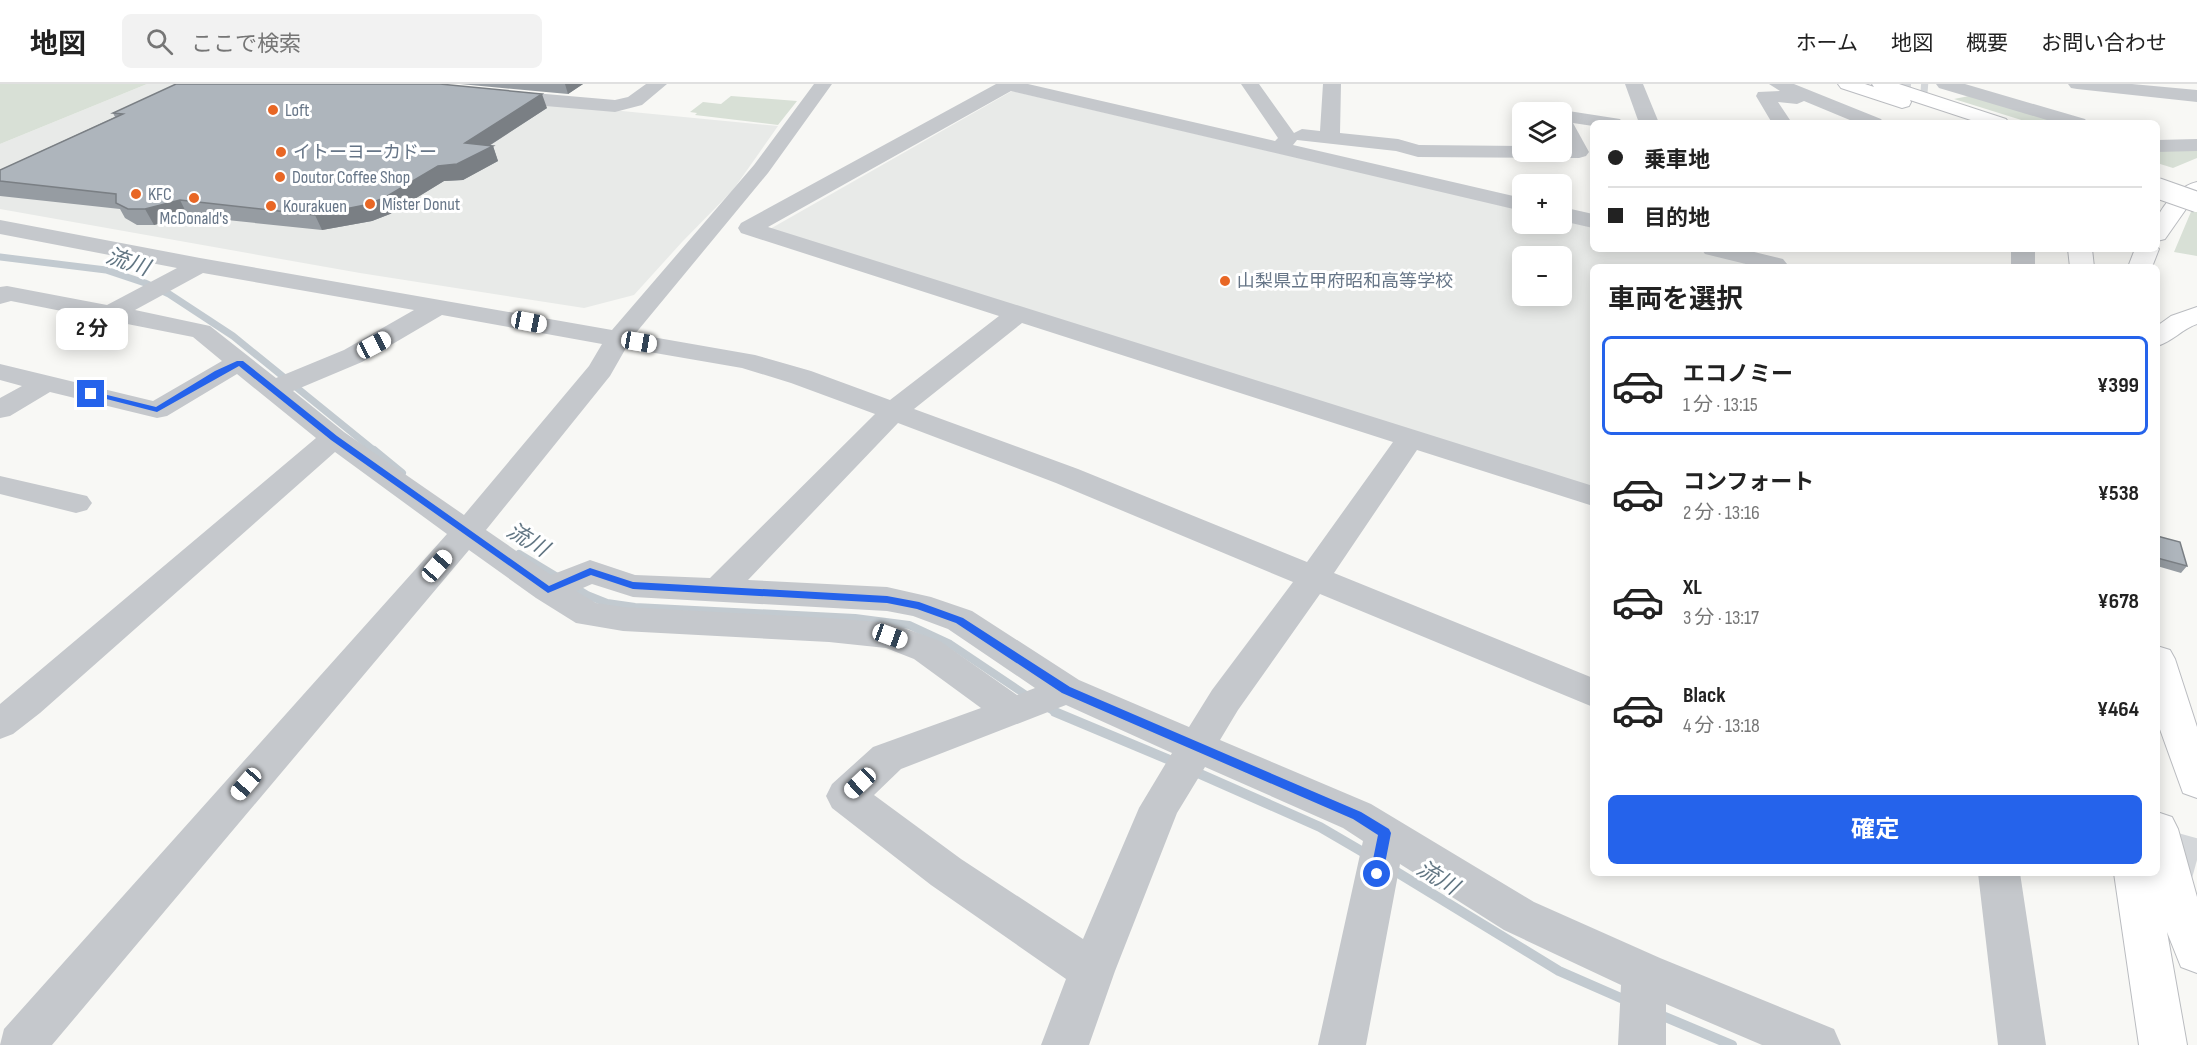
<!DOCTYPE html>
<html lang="ja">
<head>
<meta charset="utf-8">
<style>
	:root { --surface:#fff; --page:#f2f2f2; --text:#222; --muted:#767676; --line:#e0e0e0; --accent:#2563eb }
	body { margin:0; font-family:"Sofia Sans Condensed","Noto Sans JP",sans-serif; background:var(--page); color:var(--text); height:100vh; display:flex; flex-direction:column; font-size:22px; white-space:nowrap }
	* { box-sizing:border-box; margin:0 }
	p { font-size:20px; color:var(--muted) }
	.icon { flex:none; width:33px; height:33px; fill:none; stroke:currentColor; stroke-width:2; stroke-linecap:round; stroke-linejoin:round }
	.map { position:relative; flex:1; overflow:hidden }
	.details { position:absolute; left:1590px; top:180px; width:570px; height:612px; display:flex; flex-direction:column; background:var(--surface); border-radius:9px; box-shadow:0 3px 15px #0003 }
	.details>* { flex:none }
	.banner { position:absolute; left:1590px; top:36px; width:570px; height:132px; border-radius:9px; box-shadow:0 3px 15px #0003; display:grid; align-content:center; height:132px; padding:0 18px; background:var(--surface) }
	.controls { position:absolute; left:1512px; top:18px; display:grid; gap:12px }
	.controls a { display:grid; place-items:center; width:60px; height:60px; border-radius:9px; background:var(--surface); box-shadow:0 3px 15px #0003; font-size:30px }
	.end { position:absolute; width:27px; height:27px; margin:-14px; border:8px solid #2563eb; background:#fff; box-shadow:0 0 0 3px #fff }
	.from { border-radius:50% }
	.bubble { position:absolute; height:42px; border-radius:9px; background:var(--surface); box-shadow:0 3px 15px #0003; font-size:20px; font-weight:700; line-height:42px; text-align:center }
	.car { position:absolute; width:18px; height:36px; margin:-18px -9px; border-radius:8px; box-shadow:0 0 4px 2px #0007; background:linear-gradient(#fff 24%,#345 0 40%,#fff 0 76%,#345 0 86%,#fff 0) }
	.banner b { display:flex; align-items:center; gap:21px; height:57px; font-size:22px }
	.banner b+b { border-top:2px solid var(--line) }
	.banner i { width:15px; height:15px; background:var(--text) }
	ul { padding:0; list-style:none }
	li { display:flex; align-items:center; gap:18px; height:99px; margin:0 12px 9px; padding:0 6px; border:3px solid transparent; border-radius:9px }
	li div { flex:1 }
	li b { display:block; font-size:22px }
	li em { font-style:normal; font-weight:700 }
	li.selected { border-color:var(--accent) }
	li>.icon { width:54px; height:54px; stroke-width:1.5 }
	h2 { padding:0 18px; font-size:27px; line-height:72px }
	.cta { display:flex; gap:12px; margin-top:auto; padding:12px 18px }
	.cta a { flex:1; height:69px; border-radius:9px; background:var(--accent); color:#fff; font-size:24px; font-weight:700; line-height:69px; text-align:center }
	header { display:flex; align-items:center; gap:36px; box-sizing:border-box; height:84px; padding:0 30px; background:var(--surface); border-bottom:2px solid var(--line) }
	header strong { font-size:28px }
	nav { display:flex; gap:33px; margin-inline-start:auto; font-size:21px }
	.search { width:420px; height:54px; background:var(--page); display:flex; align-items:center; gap:15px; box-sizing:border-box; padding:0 21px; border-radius:9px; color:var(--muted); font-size:22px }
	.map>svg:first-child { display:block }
	.built { fill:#e8eae8; fill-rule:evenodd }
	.green { fill:#d8e0d6 }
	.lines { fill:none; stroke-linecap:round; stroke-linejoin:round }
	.stream-far2 { stroke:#c2cad0; stroke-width:7 }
	.stream-far1 { stroke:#c2cad0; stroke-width:8 }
	.stream { stroke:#c2cad0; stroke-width:10 }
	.minor-tunnel-far1 { stroke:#d4d7da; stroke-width:20; stroke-dasharray:20 10; stroke-linecap:butt }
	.minor-tunnel { stroke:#d4d7da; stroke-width:42; stroke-dasharray:42 21; stroke-linecap:butt }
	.highway-casing { stroke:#babcc0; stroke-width:2 }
	.minor { fill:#c5c8cc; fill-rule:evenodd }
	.highway { fill:#fff; fill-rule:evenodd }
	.highway-bridge-casing { stroke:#babcc0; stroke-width:22; stroke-linecap:butt }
	.highway-bridge { stroke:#fff; stroke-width:20 }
	.wall { fill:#969ca2 }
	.shaded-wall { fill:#7a7f84 }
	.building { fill:#aeb5bc; stroke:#7a7f84; stroke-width:1.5 }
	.route { fill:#2563eb }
	.poi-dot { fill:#e86725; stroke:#fff; stroke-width:2 }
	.labels { text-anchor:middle; stroke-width:6; stroke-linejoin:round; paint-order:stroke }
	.far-poi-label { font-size:18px; fill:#667587; stroke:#fff; text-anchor:start }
	.water-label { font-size:22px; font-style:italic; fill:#627683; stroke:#fff }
</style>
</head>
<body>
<header>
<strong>地図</strong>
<div class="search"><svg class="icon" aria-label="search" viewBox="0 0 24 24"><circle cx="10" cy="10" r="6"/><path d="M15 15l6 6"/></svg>ここで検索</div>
<nav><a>ホーム</a><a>地図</a><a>概要</a><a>お問い合わせ</a></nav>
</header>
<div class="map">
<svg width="2197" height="961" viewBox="0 0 2197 961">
	<rect width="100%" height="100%" fill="#f8f8f5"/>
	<path class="built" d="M 147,0 L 343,0 L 778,42 L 733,106 L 682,158 L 634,211 L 584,224 L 360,189 L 0,125 L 0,60 Z
		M 1012,7 L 1522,126 L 1522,140 L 1562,140 L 1562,135 L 1593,143 L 1593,165 L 1688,165 L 1765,183 L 1593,183 L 1593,406 L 770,145 ZM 1522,172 L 1562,172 L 1562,212 L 1522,212 Z"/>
	<path class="green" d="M 0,0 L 147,0 L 0,60 Z
		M 1974,11 L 2065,39 L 2031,39 L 1954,15 Z
		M 731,12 L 797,17 L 778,41 L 695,31 L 697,29 L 690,28 L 703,18 L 721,20 Z
		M 2157,65 L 2197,67 L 2197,74 L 2173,84 L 2157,79 Z
		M 2193,123 L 2197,124 L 2197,172 L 2174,168 Z"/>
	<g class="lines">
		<path class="stream-far2" d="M 0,173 L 106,186 L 145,199 L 169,210 L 233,252 L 376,368"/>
		<path class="stream-far1" d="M 374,366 L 402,389
			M 519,470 L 587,511 L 607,519 L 635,523 L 855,534 L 909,541 L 950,560 L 1032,615
			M 1043,621 L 1057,629"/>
		<path class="stream" d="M 1055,628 L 1177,679
			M 1191,686 L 1320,743 L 1368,771
			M 1390,784 L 1559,887 L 1630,918
			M 1658,930 L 1732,961"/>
		<path class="minor-tunnel-far1" d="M 1891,0 L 1928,3"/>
		<path class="minor-tunnel" d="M 2157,765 L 2197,776"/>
		<g class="highway-casing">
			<path id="highway" d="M 1838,0 L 1865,0 L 1874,3 L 1872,0 L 1899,0 L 2006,35 L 2009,39 L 1980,39 L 1910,16 L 1911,18 L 1909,22 L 1902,24 L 1841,4 Z
				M 2197,98 L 2197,115 L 2186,125 L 2165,155 L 2157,157 C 2157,150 2155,139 2158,133 C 2164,118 2182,101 2197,98 Z
				M 2157,163 L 2159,165 L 2152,183 L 2128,183 L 2135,165 L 2157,165 Z
				M 2068,165 L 2092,165 L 2094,183 L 2070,183 Z
				M 2197,223 L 2197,240 C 2182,245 2172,258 2157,262 L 2157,242 L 2171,232 Z
				M 2157,562 L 2170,566 L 2175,575 L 2197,643 L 2197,714 L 2183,709 L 2157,637 Z
				M 2157,728 L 2172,733 L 2178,745 L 2197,813 L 2197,889 L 2181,883 L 2167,848 L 2187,961 L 2139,961 L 2114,789 L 2157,789 Z"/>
		</g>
		<path class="minor" d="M 646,0 L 667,0 L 642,21 L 615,28 L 499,18 L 492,16 L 490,12 L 492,8 L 499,6 L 615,16 L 628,13 Z
			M 814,0 L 832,0 L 768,89 L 635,250 L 755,271 L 811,287 L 890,316 L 999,232 L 741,149 L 738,144 L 741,139 L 996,0 L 1028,0 L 1275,57 L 1278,54 L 1241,0 L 1259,0 L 1294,49 L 1302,45 L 1320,47 L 1323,0 L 1341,0 L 1340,49 L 1398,55 L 1419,61 L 1522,62 L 1522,68 L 1562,68 L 1562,62 L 1566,62 L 1562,54 L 1562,28 L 1555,28 L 1562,26 L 1620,35 L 1623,39 L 1593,39 L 1593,42 L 1573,39 L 1589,68 L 1586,72 L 1579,74 L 1418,73 L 1396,67 L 1297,56 L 1293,61 L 1522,114 L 1522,127 L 1011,7 L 768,143 L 1593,402 L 1593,422 L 1417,366 L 1334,489 L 1593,594 L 1593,623 L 1320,510 L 1238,626 L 1220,656 L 1371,720 L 1534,818 L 1660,874 L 1834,945 L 1841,961 L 1762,961 L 1666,920 L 1666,961 L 1618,961 L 1621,901 L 1504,846 L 1400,780 L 1366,961 L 1318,961 L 1363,757 L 1343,744 L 1205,683 L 1177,729 L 1115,887 L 1089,961 L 1041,961 L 1066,895 L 931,801 L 832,724 L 826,712 L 832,700 L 873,663 L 981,624 L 914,575 L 886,564 L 829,558 L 623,547 L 576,539 L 536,514 L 469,466 L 52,961 L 0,961 L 4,945 L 447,450 L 335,368 L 40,629 L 13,650 L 0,655 L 0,620 L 316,354 L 237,290 L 167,332 L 157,334 L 50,308 L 10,332 L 0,334 L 0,314 L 22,302 L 0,296 L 0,280 L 153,317 L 222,277 L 193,253 L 11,217 L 0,220 L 0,203 L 7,202 L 107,221 L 177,184 L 0,150 L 0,136 L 200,174 L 612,246 L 754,81 ZM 203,189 L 414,226 L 344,266 L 276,294 L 210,242 L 135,226 ZM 442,231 L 602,260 L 589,282 L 464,431 L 344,348 L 293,307 L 362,278 ZM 1022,239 L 1393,358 L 1307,478 L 1078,385 L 914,325 ZM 626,264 L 742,284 L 791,299 L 875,330 L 710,494 L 635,491 L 590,476 L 551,491 L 486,446 L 610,292 ZM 898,339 L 1056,399 L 1293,498 L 1212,606 L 1189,643 L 1079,596 L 972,527 L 931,513 L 887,503 L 748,496 ZM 592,500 L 633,513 L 887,527 L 913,532 L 948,545 L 1035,604 L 1017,611 L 940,557 L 890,539 L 829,534 L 623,523 L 596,519 L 576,507 ZM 1066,621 L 1172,669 L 1139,724 L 1083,855 L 961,775 L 874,711 L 901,685 Z
			M 1625,0 L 1643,0 L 1659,39 L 1639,39 Z
			M 1769,0 L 1794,0 L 1881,35 L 1884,39 L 1857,39 L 1804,17 L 1797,20 L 1778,18 L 1792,39 L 1772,39 L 1756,12 L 1758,8 L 1780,7 Z
			M 1936,0 L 1965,0 L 2085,35 L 2088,39 L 2057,39 L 1939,4 Z
			M 2068,0 L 2132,0 L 2197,6 L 2197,18 L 2077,5 L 2071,4 Z
			M 2197,55 L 2197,67 L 2157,68 L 2157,56 Z
			M 1562,123 L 1593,130 L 1593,144 L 1562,137 Z
			M 1701,165 L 1742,165 L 1783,175 L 1787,180 L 1786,183 L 1758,183 L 1705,170 Z
			M 2011,165 L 2035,165 L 2035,183 L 2011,183 Z
			M 0,392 L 87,412 L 92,419 L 87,426 L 76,429 L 0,410 Z
			M 1978,789 L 2020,789 L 2046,961 L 1998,961 Z"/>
		<use href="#highway" class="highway"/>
		<g class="highway-bridge-casing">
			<path id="highway-bridge" d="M 2157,104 L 2197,118"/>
		</g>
		<use href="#highway-bridge" class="highway-bridge"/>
	</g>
	<path class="wall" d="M 460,0 L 583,0 L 568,10 Z
		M 547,24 L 489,62 L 493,62 L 498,77 L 463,96 L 444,97 L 390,130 L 372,137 L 322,146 L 188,132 L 154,141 L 137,141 L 125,134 L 120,125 L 0,112 L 0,86 L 115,33 L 113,29 Z
		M 2157,452 L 2187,482 L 2181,489 L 2157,482 Z"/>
	<path class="shaded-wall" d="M 565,0 L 583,0 L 568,10 Z
		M 542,10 L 547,24 L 473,72 L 493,62 L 498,77 L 463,96 L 444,97 L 390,130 L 372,137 L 322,146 L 315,131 L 465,59 Z
		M 180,116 L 188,132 L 154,141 L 145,125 Z"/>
	<path class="building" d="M 176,0 L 440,0 L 542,10 L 465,59 L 493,62 L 457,80 L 438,82 L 384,114 L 365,121 L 315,131 L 180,116 L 145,125 L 128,125 L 116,119 L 116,110 L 0,97 L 0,86 L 123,30 L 113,29 Z
		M 2157,452 L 2180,458 L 2187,482 L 2157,474 Z"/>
	<path class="route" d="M 237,277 L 243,277 L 337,352 L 549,502 L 590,484 L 633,498 L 887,512 L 919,518 L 963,534 L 1070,603 L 1361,728 L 1389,745 L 1391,749 L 1383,790 L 1377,795 L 1370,790 L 1378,751 L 1353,735 L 1062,609 L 956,539 L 917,525 L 887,519 L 633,505 L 591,491 L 548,509 L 331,356 L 239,282 L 157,328 L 87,310 L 91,307 L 156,323 L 215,287 Z"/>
	<g class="poi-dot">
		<circle cx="273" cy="26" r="6"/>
		<circle cx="281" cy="68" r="6"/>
		<circle cx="280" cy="93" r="6"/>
		<circle cx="136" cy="110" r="6"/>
		<circle cx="194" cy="114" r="6"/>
		<circle cx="370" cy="120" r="6"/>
		<circle cx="271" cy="122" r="6"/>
		<circle cx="1225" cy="197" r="6"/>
	</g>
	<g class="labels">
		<g class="far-poi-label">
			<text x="285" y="32">Loft</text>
			<text x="293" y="74">イトーヨーカドー</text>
			<text x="292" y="99">Doutor Coffee Shop</text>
			<text x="148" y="116">KFC</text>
			<text x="382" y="126">Mister Donut</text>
			<text x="283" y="128">Kourakuen</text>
			<text x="194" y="140" text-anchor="middle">McDonald's</text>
			<text x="1237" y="203">山梨県立甲府昭和高等学校</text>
		</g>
		<g class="water-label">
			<text transform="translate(128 177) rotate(19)" y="8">流川</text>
			<text transform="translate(528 455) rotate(31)" y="8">流川</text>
			<text transform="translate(1438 793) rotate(31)" y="8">流川</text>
		</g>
	</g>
</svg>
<div class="controls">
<a><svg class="icon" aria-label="layers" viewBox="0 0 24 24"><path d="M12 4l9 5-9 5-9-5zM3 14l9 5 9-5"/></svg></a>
<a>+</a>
<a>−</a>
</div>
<i class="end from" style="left:1377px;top:790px"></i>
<i class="end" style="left:91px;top:310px"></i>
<div class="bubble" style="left:56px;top:224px;width:72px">2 分</div>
<i class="car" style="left:529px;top:238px;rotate:101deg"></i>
<i class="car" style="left:639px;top:258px;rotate:100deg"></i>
<i class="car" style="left:374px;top:261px;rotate:62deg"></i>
<i class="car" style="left:437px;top:482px;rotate:41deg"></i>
<i class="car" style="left:890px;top:552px;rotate:110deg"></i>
<i class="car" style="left:860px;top:699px;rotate:227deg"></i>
<i class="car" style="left:246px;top:700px;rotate:221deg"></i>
<div class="banner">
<b><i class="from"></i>乗車地</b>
<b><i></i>目的地</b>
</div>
<section class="details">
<h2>車両を選択</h2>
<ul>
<li class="selected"><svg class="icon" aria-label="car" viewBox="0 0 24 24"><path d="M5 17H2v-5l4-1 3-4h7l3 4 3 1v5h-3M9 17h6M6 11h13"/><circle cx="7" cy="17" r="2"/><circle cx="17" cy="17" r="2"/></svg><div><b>エコノミー</b><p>1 分 · 13:15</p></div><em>¥399</em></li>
<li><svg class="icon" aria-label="car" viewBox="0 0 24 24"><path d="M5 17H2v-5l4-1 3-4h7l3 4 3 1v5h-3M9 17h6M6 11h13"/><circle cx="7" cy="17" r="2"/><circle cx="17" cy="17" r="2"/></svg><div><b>コンフォート</b><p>2 分 · 13:16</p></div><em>¥538</em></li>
<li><svg class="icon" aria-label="car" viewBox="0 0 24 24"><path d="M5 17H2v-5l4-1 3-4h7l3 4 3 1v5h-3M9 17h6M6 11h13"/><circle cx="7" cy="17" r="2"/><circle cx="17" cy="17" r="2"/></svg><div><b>XL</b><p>3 分 · 13:17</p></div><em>¥678</em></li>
<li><svg class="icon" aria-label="car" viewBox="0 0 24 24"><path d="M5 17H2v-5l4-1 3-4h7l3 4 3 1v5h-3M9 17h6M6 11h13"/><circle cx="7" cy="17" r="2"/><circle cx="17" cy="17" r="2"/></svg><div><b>Black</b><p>4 分 · 13:18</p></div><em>¥464</em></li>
</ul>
<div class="cta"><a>確定</a></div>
</section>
</div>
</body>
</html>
